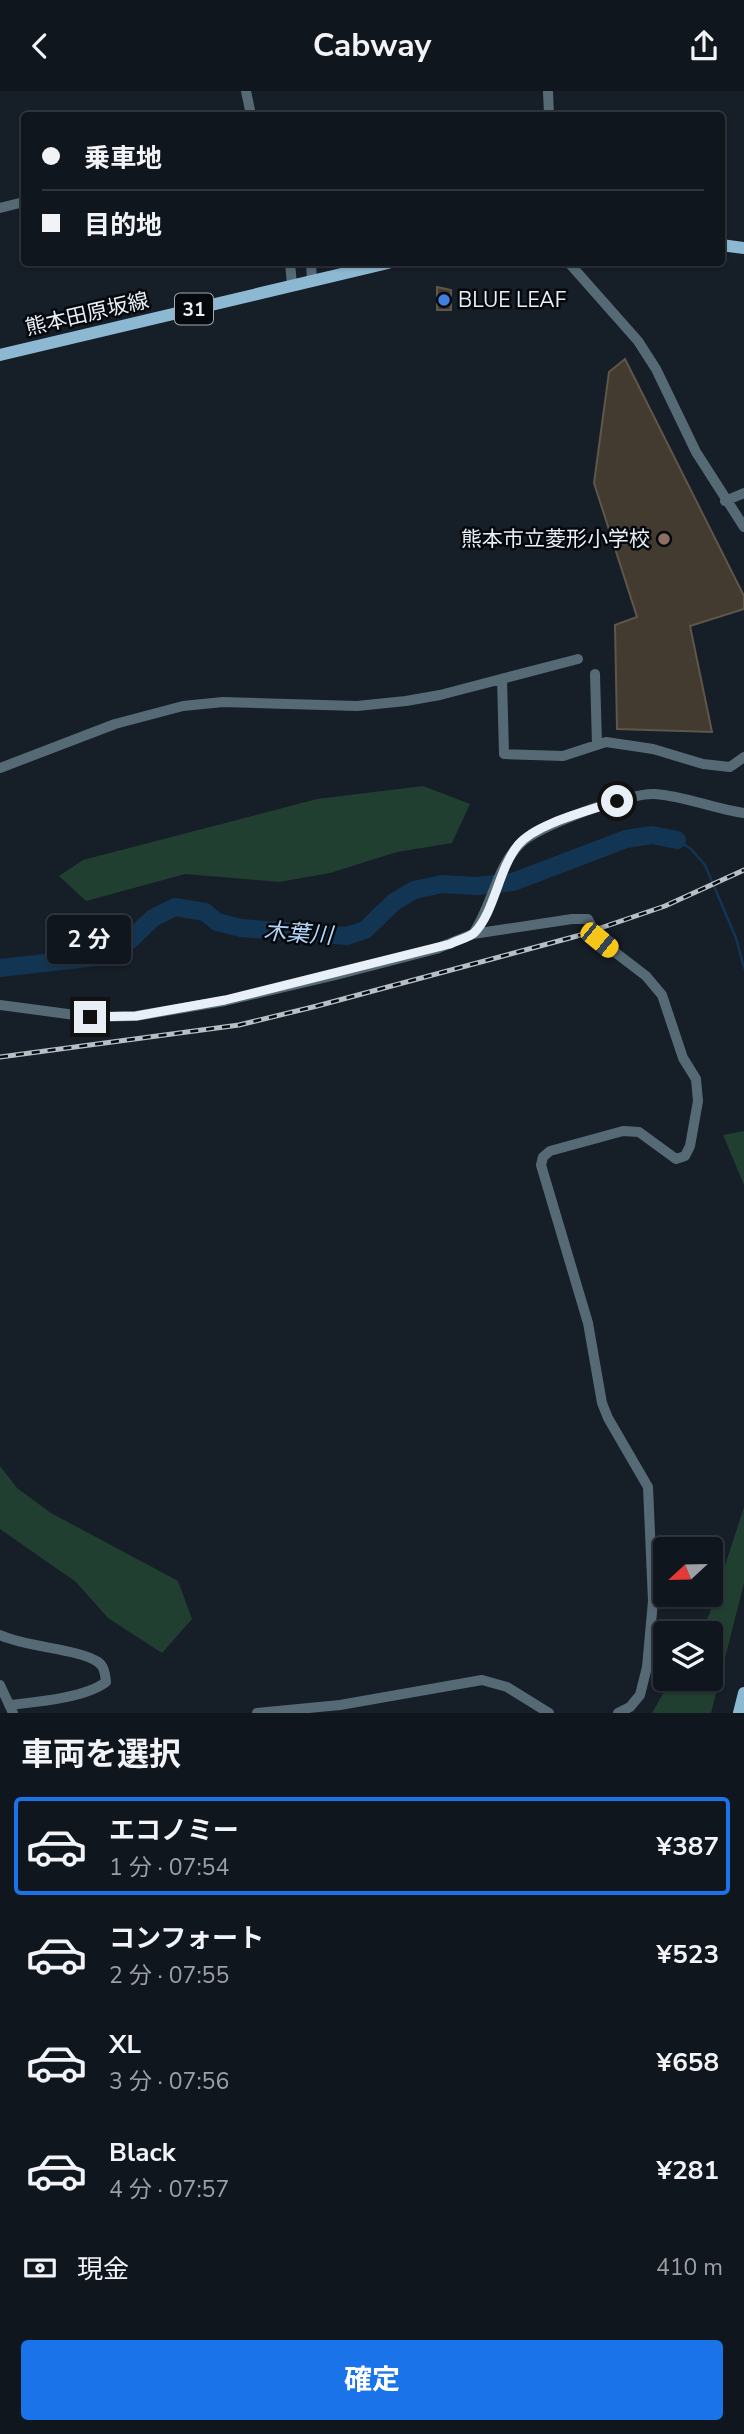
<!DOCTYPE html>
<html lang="ja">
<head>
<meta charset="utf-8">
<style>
	:root { --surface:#10161e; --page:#1e232b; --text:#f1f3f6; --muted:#9c9fa4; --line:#30353c; --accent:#1a73e8 }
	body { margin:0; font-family:"Nunito Sans","Noto Sans JP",sans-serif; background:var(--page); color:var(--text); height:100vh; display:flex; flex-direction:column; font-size:26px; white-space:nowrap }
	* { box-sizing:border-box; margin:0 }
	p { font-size:23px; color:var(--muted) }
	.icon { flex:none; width:38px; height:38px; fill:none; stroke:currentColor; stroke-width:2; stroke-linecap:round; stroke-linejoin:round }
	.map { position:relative; height:1622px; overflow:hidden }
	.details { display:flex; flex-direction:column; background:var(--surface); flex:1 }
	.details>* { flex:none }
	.top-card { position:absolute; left:21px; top:21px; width:704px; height:154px; border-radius:7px; box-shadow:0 2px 5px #0004,0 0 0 2px var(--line); display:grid; align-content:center; height:154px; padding:0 21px; background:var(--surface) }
	.needle { width:46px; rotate:248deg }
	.fabs { position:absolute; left:653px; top:1446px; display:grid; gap:14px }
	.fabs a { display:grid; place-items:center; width:70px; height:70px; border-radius:7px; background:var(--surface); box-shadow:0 2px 5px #0004,0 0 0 2px var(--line); font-size:35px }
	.end { position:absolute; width:32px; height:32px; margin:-16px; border:9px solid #e9eff6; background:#111; box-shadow:0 0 0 4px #111 }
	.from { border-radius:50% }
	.bubble { position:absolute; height:49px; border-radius:7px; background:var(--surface); box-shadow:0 2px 5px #0004,0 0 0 2px var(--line); font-size:23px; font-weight:700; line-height:49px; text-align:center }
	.car { position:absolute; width:21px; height:42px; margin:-21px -10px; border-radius:9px; box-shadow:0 0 5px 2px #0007; background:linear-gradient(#f5c518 24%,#345 0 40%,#f5c518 0 76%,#345 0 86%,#f5c518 0) }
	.top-card b { display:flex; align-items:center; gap:24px; height:66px; font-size:26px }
	.top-card b+b { border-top:2px solid var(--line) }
	.top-card i { width:18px; height:18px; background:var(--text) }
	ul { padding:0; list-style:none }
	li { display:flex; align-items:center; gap:21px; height:98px; margin:0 14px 10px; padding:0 7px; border:4px solid transparent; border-radius:7px }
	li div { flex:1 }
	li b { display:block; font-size:26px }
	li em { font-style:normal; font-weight:700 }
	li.active { border-color:var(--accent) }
	li>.icon { width:63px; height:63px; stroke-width:1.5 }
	h2 { padding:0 21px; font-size:32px; line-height:84px }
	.pay { display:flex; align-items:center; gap:18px; height:77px; padding:0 21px; font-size:26px }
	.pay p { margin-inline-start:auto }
	.action { display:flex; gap:14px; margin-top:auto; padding:14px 21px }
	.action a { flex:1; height:80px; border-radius:7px; background:var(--accent); color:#fff; font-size:28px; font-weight:700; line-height:80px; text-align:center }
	header { display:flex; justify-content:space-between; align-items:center; height:91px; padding:0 21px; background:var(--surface); font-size:32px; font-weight:700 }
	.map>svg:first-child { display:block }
	.green { fill:#213f30 }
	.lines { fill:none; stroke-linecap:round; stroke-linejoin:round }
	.stream { stroke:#133554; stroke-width:2.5 }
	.river { stroke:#133554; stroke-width:18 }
	.building { fill:#433b2f; stroke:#5e564a; stroke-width:2 }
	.minor { stroke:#566a76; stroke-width:10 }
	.major { stroke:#8db8d2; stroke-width:12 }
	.rail-casing { stroke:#b7bec5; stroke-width:5 }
	.rail { stroke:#05080c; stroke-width:2.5; stroke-dasharray:8; stroke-linecap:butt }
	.route { stroke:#e9eff6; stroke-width:9 }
	.shop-dot { fill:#3f7fe0; stroke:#05080c; stroke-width:2.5 }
	.education-dot { fill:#8d6e63; stroke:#05080c; stroke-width:2.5 }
	.labels { text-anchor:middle; stroke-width:5; stroke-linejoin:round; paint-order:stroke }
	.shield { fill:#05080c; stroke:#a5aab0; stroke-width:2 }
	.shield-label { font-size:19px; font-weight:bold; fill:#e9eff6 }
	.poi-label { font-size:21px; fill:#e9eff6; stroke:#05080c; text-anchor:start }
	.street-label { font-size:21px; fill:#e9eff6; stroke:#05080c }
	.water-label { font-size:23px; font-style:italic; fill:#b2d3f5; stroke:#05080c }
</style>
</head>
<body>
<header><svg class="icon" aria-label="back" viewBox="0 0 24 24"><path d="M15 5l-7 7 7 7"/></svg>Cabway<svg class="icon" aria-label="share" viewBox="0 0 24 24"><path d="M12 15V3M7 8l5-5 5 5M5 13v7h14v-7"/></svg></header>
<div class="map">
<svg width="744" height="1622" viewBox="0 0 744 1622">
	<rect width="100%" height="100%" fill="#161e28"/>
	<path class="green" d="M 423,695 L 470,713 L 452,752 L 397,761 L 330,782 L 279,791 L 185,783 L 86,810 L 59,785 L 83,769 L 317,708 Z
		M 744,1040 L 744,1094 L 723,1044 Z
		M 0,1375 L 17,1397 L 51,1422 L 178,1490 L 192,1528 L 162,1562 L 108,1527 L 76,1491 L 0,1438 Z
		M 744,1416 L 744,1492 L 711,1622 L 652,1622 L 672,1587 L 710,1587 L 710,1542 L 699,1542 L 709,1524 Z"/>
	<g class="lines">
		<path class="stream" d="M 677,749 L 691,758 L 705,774 L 736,847 L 744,877"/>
		<path class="river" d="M 0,877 L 96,866 L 126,853 L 153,827 L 175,816 L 205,821 L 217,831 L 241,837 L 347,845 L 365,839 L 394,811 L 414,799 L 442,793 L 477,795 L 513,791 L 626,748 L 652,744 L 677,749"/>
	</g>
	<path class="building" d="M 437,196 L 451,199 L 451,219 L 437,219 Z
		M 625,268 L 744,505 L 744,518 L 690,535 L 712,641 L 617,638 L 615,534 L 637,526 L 594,392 L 609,281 Z"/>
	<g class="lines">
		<path class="minor" d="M 246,0 L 251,24
			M 548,0 L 549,24
			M 0,117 L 24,111
			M 290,172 L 292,194
			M 311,172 L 312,190
			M 569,172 L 638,250 L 656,278 L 696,361 L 744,436
			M 725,410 L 744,402
			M 595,583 L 597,654
			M 502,588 L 504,663 L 563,665 L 606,651 L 653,658 L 703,673 L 730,676 L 744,666
			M 0,677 L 115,633 L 183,615 L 223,611 L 357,615 L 406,610 L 440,604 L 578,568
			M 473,843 C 492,815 496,777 520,753 C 537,735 630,701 655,703 C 685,705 714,718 744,722
			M 0,914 L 90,926 L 136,925 L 225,910 L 336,884 L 436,858 L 473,843 L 572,828 L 588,828 L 599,849 L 646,885 L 662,904 L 683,967 L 696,988 L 698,1010 L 690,1055 L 685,1065 L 676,1068 L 639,1041 L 623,1040 L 550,1060 L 543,1066 L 541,1074 L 588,1232 L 602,1312 L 608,1327 L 648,1396 L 653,1510 L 647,1576 L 640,1604 L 630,1616 L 618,1622
			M 0,1544 C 26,1556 79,1558 98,1571 C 105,1576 105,1584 106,1591 C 85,1607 36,1611 10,1614
			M 0,1594 L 13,1622
			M 257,1622 L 340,1614 L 482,1589 L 507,1596 L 549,1622"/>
		<path class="major" d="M 721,154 L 744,157
			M 0,264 L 388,172
			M 739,1622 L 744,1602"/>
		<g class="rail-casing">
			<path id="rail" d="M 0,966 L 239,934 L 317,915 L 577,845 L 665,815 L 744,779"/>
		</g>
		<use href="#rail" class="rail"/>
	</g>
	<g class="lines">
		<path class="route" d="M 90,926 L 136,925 L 225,909 L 450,853 C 457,849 468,847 474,842 C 495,821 498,779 518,754 C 536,732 589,720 617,710"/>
	</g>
	<circle class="shop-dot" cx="444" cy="209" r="7"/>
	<circle class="education-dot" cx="664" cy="448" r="7"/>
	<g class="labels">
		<rect class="shield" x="175" y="202.5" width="38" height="31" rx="5"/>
		<g class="shield-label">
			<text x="194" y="225">31</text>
		</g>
		<g class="poi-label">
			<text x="458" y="216">BLUE LEAF</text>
			<text x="650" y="455" text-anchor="end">熊本市立菱形小学校</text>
		</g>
		<g class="street-label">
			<text transform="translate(87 223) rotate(-13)" y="7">熊本田原坂線</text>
		</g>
		<g class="water-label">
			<text transform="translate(298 842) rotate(4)" y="8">木葉川</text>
		</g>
	</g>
</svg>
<div class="fabs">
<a><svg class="needle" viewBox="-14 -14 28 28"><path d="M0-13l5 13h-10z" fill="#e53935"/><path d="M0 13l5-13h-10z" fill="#9c9fa4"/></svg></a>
<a><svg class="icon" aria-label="layers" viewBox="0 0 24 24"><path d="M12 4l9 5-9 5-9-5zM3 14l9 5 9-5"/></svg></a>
</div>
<i class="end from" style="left:617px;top:710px"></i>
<i class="end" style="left:90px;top:926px"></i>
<div class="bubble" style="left:47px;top:824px;width:84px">2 分</div>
<i class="car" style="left:599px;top:849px;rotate:129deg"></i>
<div class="top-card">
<b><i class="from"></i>乗車地</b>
<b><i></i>目的地</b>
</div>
</div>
<section class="details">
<h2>車両を選択</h2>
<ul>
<li class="active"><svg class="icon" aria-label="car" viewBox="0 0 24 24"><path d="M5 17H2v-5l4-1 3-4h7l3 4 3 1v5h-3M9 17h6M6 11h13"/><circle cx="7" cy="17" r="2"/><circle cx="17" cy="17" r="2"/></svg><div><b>エコノミー</b><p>1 分 · 07:54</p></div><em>¥387</em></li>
<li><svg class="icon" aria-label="car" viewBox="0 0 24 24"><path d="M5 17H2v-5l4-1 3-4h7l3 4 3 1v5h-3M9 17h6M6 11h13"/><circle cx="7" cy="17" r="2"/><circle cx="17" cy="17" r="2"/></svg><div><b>コンフォート</b><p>2 分 · 07:55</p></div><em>¥523</em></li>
<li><svg class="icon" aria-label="car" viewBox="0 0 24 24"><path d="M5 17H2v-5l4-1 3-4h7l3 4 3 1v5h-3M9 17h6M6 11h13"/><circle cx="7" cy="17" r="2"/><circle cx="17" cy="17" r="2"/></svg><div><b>XL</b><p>3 分 · 07:56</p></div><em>¥658</em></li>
<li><svg class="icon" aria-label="car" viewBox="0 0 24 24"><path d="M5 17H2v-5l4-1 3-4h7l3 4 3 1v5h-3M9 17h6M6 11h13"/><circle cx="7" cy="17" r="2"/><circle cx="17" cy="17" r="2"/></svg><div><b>Black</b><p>4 分 · 07:57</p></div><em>¥281</em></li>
</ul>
<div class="pay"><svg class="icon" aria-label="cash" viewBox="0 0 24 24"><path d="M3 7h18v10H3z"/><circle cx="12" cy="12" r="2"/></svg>現金<p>410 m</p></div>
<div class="action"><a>確定</a></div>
</section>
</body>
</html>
